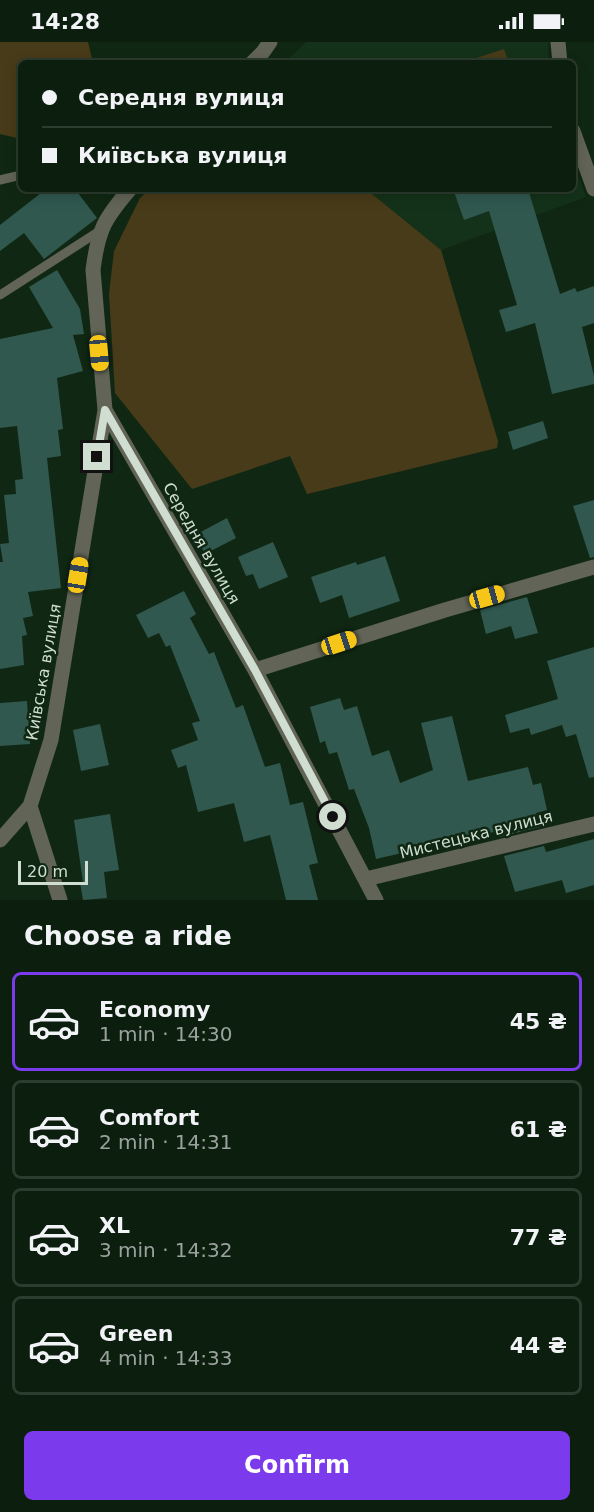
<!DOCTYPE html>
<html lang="en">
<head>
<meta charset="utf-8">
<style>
	:root { --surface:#0c1e0e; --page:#1a2b1c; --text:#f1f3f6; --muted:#9aa29e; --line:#2c3c2e; --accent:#7c3aed }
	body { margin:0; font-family:"DejaVu Sans",sans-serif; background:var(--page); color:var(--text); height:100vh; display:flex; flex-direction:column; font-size:22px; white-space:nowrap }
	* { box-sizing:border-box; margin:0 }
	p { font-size:20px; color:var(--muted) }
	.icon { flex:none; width:33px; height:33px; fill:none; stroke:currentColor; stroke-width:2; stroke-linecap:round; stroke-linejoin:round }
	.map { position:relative; height:858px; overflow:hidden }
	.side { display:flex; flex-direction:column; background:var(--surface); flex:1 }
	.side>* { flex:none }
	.guide { position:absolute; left:18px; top:18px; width:558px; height:132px; border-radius:9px; box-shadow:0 3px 15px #0003,0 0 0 2px var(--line); display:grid; align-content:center; height:132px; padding:0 24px; background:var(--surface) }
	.scale { position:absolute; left:18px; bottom:15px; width:70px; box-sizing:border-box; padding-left:6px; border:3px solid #cfded0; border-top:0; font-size:16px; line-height:21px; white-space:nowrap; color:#cfded0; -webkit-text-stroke:4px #102813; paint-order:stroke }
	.end { position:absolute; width:27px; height:27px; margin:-14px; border:8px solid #cfded0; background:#111; box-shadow:0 0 0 3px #111 }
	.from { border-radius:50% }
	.car { position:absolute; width:18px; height:36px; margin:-18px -9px; border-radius:8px; box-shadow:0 0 4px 2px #0007; background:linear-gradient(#f5c518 24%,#345 0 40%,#f5c518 0 76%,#345 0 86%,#f5c518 0) }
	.guide b { display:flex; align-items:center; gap:21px; height:57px; font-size:22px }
	.guide b+b { border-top:2px solid var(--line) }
	.guide i { width:15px; height:15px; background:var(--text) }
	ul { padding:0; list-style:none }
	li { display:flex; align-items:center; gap:18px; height:99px; margin:0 12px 9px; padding:0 12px; border:3px solid var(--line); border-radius:9px }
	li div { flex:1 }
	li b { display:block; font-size:22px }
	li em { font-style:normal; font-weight:700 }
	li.on { border-color:var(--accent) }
	li>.icon { width:54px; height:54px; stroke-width:1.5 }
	h2 { padding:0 24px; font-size:27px; line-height:72px }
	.action { display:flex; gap:12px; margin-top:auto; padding:12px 24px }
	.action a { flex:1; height:69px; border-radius:9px; background:var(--accent); color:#fff; font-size:24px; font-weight:700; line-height:69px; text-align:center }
	.status { display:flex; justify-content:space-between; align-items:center; height:42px; padding:0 30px; background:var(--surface); direction:ltr }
	.status svg { height:16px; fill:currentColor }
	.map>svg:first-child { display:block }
	.built { fill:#143219 }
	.green { fill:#483b19 }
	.building { fill:#30584f }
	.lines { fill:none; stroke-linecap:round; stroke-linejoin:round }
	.service { stroke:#616456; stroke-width:9 }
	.minor { stroke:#616456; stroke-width:15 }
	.tertiary { stroke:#616456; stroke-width:15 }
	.route { stroke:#cfded0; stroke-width:8 }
	.labels { text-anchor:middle; stroke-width:5; stroke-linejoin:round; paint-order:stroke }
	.street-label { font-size:16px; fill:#cfded0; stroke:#102813 }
</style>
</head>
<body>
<div class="status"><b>14:28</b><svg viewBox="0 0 49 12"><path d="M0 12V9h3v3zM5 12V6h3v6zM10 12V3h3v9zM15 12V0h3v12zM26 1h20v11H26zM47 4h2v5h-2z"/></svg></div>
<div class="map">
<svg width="594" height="858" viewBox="0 0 594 858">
	<rect width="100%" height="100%" fill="#102813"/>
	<path class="built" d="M 306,0 L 548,0 L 549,21 L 284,21 Z
		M 573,119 L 586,155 L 441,208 L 366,147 L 573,147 Z"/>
	<path class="green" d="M 0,0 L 88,0 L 93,21 L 21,21 L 21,97 L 0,92 Z
		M 504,7 L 509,21 L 461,21 Z
		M 150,147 L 366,147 L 441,208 L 498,399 L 497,406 L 307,452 L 290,414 L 192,447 L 115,351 L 109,252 L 114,209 L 140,156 Z"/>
	<path class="building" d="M 46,147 L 75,147 L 97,176 L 44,217 L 24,191 L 0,209 L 0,183 Z
		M 453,147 L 528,147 L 560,252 L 575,246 L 577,250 L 594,244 L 594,281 L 582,285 L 594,334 L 594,342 L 552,352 L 535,281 L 506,290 L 499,268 L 517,263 L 489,169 L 464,178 Z
		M 57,228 L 80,267 L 84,292 L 73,293 L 83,329 L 57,336 L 63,387 L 58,388 L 61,414 L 47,416 L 61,546 L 28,550 L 33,574 L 23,576 L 27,593 L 22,594 L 24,623 L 0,627 L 0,520 L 3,520 L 0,502 L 9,501 L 4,453 L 16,452 L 15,438 L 23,437 L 17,384 L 0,386 L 0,297 L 53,286 L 29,245 Z
		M 543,379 L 548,396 L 513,408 L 508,390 Z
		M 594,458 L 594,515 L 590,516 L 573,464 Z
		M 227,476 L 236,496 L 205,512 L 195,493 Z
		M 273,500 L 288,535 L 259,547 L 253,532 L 246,534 L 238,515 Z
		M 385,514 L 400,559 L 349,576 L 342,553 L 320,561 L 311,535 L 356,520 L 357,523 Z
		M 184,549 L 196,572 L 190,576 L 209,612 L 214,610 L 236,666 L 243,663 L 265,725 L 280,721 L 290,763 L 303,760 L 318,821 L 309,823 L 318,858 L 286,858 L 270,793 L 244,800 L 234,761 L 198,770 L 186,723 L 178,726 L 171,708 L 198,698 L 192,681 L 200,679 L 170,603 L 166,605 L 159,591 L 148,596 L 136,573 Z
		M 527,555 L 538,591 L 515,597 L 511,584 L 486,592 L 480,568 Z
		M 594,605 L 594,735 L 589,736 L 576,692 L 566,695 L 562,683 L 531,693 L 529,686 L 510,691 L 505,673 L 558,657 L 547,619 Z
		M 340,656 L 344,668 L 357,664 L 372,714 L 389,708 L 400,741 L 433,728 L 421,681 L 452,674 L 468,739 L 528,725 L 533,743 L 541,741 L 547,768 L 536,771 L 540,785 L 499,795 L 498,789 L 376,817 L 369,786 L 354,747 L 349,748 L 337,710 L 329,712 L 325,699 L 320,701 L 310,665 Z
		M 27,659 L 30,702 L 0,704 L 0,661 Z
		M 100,682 L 109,723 L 81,729 L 73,688 Z
		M 110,772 L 119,828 L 104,830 L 107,856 L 83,858 L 80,840 L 83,840 L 74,778 Z
		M 594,797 L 594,843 L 566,851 L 562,838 L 515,850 L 504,814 L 544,804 L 546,810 Z"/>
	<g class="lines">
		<path class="service" d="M 0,138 L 21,133
			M 0,253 L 101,188"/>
		<path class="minor" d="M 252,21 L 263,10 L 270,0
			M 130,147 C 104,177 98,188 93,228 L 105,368 L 255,628 L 376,858
			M 255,628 L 445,568 L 594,525
			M 0,798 L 30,764
			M 366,837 L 594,782
			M 60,858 L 30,764 L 51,698 L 105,368"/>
		<path class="tertiary" d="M 558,0 L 560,21
			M 573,89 L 594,147"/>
	</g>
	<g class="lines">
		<path class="route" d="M 97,415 L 105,368 L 255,628 L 333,775"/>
	</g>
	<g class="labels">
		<g class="street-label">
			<text transform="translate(202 501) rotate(60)" y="6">Середня вулиця</text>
			<text transform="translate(43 630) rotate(-80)" y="6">Київська вулиця</text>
			<text transform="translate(476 792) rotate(-14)" y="6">Мистецька вулиця</text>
		</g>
	</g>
</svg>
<div class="scale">20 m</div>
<i class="end from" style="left:333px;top:775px"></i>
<i class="end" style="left:97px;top:415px"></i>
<i class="car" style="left:99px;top:311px;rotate:175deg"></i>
<i class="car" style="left:78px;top:533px;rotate:9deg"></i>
<i class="car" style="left:487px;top:555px;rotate:74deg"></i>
<i class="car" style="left:339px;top:601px;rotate:72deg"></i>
<div class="guide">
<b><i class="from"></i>Середня вулиця</b>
<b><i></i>Київська вулиця</b>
</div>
</div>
<section class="side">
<h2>Choose a ride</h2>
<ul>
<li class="on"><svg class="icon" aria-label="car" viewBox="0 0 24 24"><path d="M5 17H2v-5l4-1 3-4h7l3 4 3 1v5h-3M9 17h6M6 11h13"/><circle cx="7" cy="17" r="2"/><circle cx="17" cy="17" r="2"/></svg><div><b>Economy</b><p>1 min · 14:30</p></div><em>45 ₴</em></li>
<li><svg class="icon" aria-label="car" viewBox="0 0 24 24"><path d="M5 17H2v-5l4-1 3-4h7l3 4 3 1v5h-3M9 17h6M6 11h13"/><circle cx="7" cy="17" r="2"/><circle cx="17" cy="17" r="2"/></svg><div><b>Comfort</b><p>2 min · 14:31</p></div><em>61 ₴</em></li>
<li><svg class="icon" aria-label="car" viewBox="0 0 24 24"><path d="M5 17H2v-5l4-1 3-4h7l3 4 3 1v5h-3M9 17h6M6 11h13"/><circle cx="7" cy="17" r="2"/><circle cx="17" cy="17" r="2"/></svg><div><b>XL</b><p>3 min · 14:32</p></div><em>77 ₴</em></li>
<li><svg class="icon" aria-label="car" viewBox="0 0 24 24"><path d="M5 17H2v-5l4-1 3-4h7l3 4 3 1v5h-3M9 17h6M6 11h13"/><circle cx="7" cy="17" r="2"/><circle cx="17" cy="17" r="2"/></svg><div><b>Green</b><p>4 min · 14:33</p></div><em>44 ₴</em></li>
</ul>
<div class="action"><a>Confirm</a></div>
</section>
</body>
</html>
